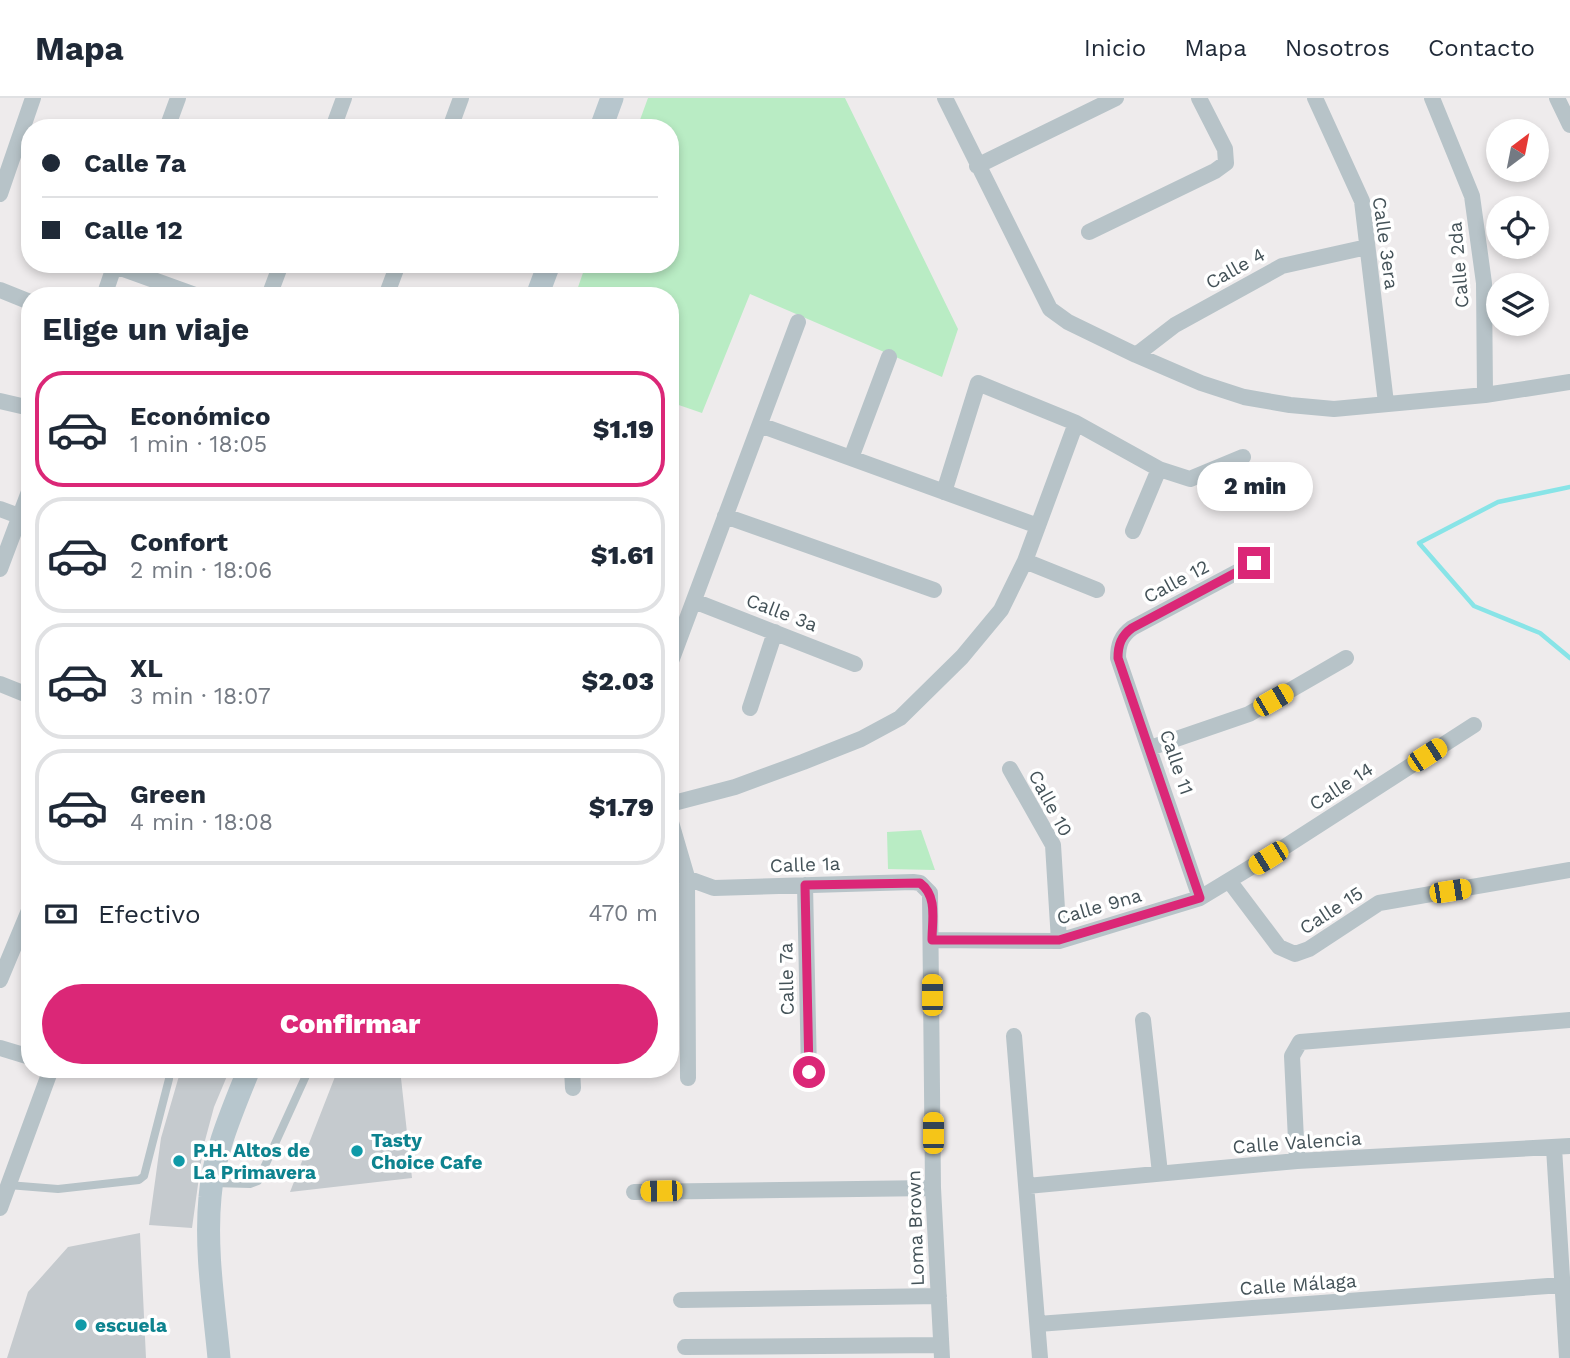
<!DOCTYPE html>
<html lang="es">
<head>
<meta charset="utf-8">
<style>
	:root { --surface:#fff; --page:#f6f6f7; --text:#1f2937; --muted:#747a83; --line:#e0e1e3; --accent:#db2777 }
	body { margin:0; font-family:"Work Sans",sans-serif; background:var(--page); color:var(--text); height:100vh; display:flex; flex-direction:column; font-size:26px; white-space:nowrap }
	* { box-sizing:border-box; margin:0 }
	p { font-size:23px; color:var(--muted) }
	.icon { flex:none; width:38px; height:38px; fill:none; stroke:currentColor; stroke-width:2; stroke-linecap:round; stroke-linejoin:round }
	.map { position:relative; flex:1; overflow:hidden }
	.sheet { position:absolute; left:21px; top:189px; width:658px; height:791px; display:flex; flex-direction:column; background:var(--surface); border-radius:28px; box-shadow:0 4px 10px #0003 }
	.sheet>* { flex:none }
	.banner { position:absolute; left:21px; top:21px; width:658px; height:154px; border-radius:28px; box-shadow:0 4px 10px #0003; display:grid; align-content:center; height:154px; padding:0 21px; background:var(--surface) }
	.needle { width:46px; rotate:32deg }
	.controls { position:absolute; left:1486px; top:21px; display:grid; gap:14px }
	.controls a { display:grid; place-items:center; width:63px; height:63px; border-radius:50%; background:var(--surface); box-shadow:0 4px 10px #0003; font-size:35px }
	.end { position:absolute; width:32px; height:32px; margin:-16px; border:9px solid #db2777; background:#fff; box-shadow:0 0 0 4px #fff }
	.from { border-radius:50% }
	.bubble { position:absolute; height:49px; border-radius:24px; background:var(--surface); box-shadow:0 4px 10px #0003; font-size:23px; font-weight:800; line-height:49px; text-align:center }
	.car { position:absolute; width:21px; height:42px; margin:-21px -10px; border-radius:9px; box-shadow:0 0 5px 2px #0007; background:linear-gradient(#f5c518 24%,#345 0 40%,#f5c518 0 76%,#345 0 86%,#f5c518 0) }
	.banner b { display:flex; align-items:center; gap:24px; height:66px; font-size:26px }
	.banner b+b { border-top:2px solid var(--line) }
	.banner i { width:18px; height:18px; background:var(--text) }
	ul { padding:0; list-style:none }
	li { display:flex; align-items:center; gap:21px; height:116px; margin:0 14px 10px; padding:0 7px; border:4px solid var(--line); border-radius:28px }
	li div { flex:1 }
	li b { display:block; font-size:26px }
	li em { font-style:normal; font-weight:800 }
	li.selected { border-color:var(--accent) }
	li>.icon { width:63px; height:63px; stroke-width:1.5 }
	h2 { padding:0 21px; font-size:32px; line-height:84px }
	.pay { display:flex; align-items:center; gap:18px; height:77px; padding:0 21px; font-size:26px }
	.pay p { margin-inline-start:auto }
	.action { display:flex; gap:14px; margin-top:auto; padding:14px 21px }
	.action a { flex:1; height:80px; border-radius:42px; background:var(--accent); color:#fff; font-size:28px; font-weight:800; line-height:80px; text-align:center }
	header { display:flex; align-items:center; gap:42px; box-sizing:border-box; height:98px; padding:0 35px; background:var(--surface); border-bottom:2px solid var(--line) }
	header strong { font-size:33px }
	nav { display:flex; gap:38px; margin-inline-start:auto; font-size:24px }
	.map>svg:first-child { display:block }
	.green { fill:#b9ecc4 }
	.lines { fill:none; stroke-linecap:round; stroke-linejoin:round }
	.stream { stroke:#88e4e7; stroke-width:4.5 }
	.building { fill:#c5cace }
	.lane { stroke:#b7c3c8; stroke-width:8 }
	.street { stroke:#b7c3c8; stroke-width:16 }
	.secondary { stroke:#b7c6cd; stroke-width:23 }
	.route { stroke:#db2777; stroke-width:9 }
	.culture-dot { fill:#0f9aa8; stroke:#fff; stroke-width:2.5 }
	.labels { text-anchor:middle; stroke-width:7; stroke-linejoin:round; paint-order:stroke }
	.street-label { font-size:19px; fill:#445258; stroke:#fff }
	.culture-label { font-size:19px; font-weight:bold; fill:#0d838f; stroke:#fff; text-anchor:start }
</style>
</head>
<body>
<header>
<strong>Mapa</strong>
<nav><a>Inicio</a><a>Mapa</a><a>Nosotros</a><a>Contacto</a></nav>
</header>
<div class="map">
<svg width="1570" height="1260" viewBox="0 0 1570 1260">
	<rect width="100%" height="100%" fill="#eeebec"/>
	<path class="green" d="M 648,0 L 845,0 L 958,231 L 942,279 L 750,196 L 702,315 L 670,304 L 670,198 L 575,198 L 586,166 L 670,166 L 670,30 L 637,30 Z
		M 921,732 L 935,772 L 888,771 L 887,734 Z"/>
	<g class="lines">
		<path class="stream" d="M 1570,389 L 1498,404 L 1419,445 L 1474,508 L 1540,535 L 1570,560"/>
	</g>
	<path class="building" d="M 181,971 L 230,971 L 214,1009 L 203,1050 L 192,1130 L 149,1127 L 161,1040 Z
		M 338,971 L 400,971 L 412,1080 L 290,1094 Z
		M 140,1135 L 146,1260 L 7,1260 L 28,1194 L 68,1149 Z"/>
	<g class="lines">
		<path class="lane" d="M 213,1085 L 250,1086 L 258,1083 L 309,971
			M 8,1087 L 58,1091 L 139,1082 L 144,1078 L 169,981 L 169,971"/>
		<path class="street" d="M 945,0 L 1050,211 L 1068,224 L 1136,257 L 1201,285 L 1244,299 L 1290,307 L 1334,311 L 1485,297 L 1570,284
			M 1315,0 L 1362,103 L 1386,305
			M 1432,0 L 1472,98 L 1484,185 L 1485,297
			M 1557,0 L 1570,27
			M 167,30 L 178,0
			M 333,30 L 344,0
			M 450,30 L 461,0
			M 977,68 L 1116,0
			M 0,96 L 33,0
			M 1089,134 L 1215,73 L 1226,65 L 1225,51 L 1199,0
			M 115,168 L 198,198
			M 0,192 L 30,204
			M 104,198 L 115,166
			M 269,198 L 281,166
			M 386,198 L 398,166
			M 1136,257 L 1175,227 L 1282,168 L 1367,149
			M 0,303 L 30,310
			M 760,327 L 1038,428
			M 851,360 L 889,259
			M 944,394 L 978,285 L 1076,325 L 1159,371 L 1190,381 L 1243,359
			M 0,411 L 19,418
			M 725,418 L 934,492
			M 1133,433 L 1159,371
			M 1025,463 L 1097,492
			M 0,471 L 30,391
			M 694,503 L 855,566
			M 670,566 L 798,224
			M 0,586 L 30,598
			M 750,610 L 775,534
			M 1150,650 L 1249,616 L 1346,560
			M 1010,671 L 1053,747 L 1059,843
			M 670,706 L 735,689 L 803,664 L 861,641 L 900,620 L 962,559 L 1001,512 L 1025,463 L 1076,325
			M 670,721 L 687,779 L 688,980
			M 670,774 L 714,790 L 913,784 L 920,785 L 930,795 L 933,1090 L 942,1260
			M 1230,784 L 1279,849 L 1295,856 L 1309,851 L 1379,805 L 1570,772
			M 805,787 L 809,974
			M 1200,800 L 1118,560 C 1118,547 1121,538 1132,530 L 1254,465
			M 932,842 L 1059,843 L 1200,800 L 1286,748 L 1474,627
			M 0,882 L 30,810
			M 1143,922 L 1160,1075
			M 1014,938 L 1040,1260
			M 0,950 L 30,959
			M 572,971 L 573,990
			M 1554,1050 L 1567,1260
			M 1297,1063 L 1292,958 L 1300,944 L 1570,922
			M 1027,1088 L 1297,1063 L 1570,1048
			M 634,1094 L 933,1090
			M 0,1110 L 51,971
			M 681,1202 L 939,1198
			M 1038,1226 L 1562,1187
			M 685,1249 L 941,1247"/>
		<path class="secondary" d="M 601,30 L 612,0
			M 537,198 L 549,166
			M 219,1260 C 214,1207 205,1152 210,1099 C 213,1056 233,1011 249,971"/>
	</g>
	<g class="lines">
		<path class="route" d="M 809,974 L 805,787 L 920,785 C 938,798 932,823 932,842 L 1059,842 L 1200,800 L 1118,560 C 1118,547 1121,538 1132,530 L 1254,465"/>
	</g>
	<g class="culture-dot">
		<circle cx="357" cy="1053" r="7"/>
		<circle cx="179" cy="1063" r="7"/>
		<circle cx="81" cy="1227" r="7"/>
	</g>
	<g class="labels">
		<g class="street-label">
			<text transform="translate(1386 145) rotate(82)" y="7">Calle 3era</text>
			<text transform="translate(1458 167) rotate(-95)" y="7">Calle 2da</text>
			<text transform="translate(1235 170) rotate(-29)" y="7">Calle 4</text>
			<text transform="translate(1176 483) rotate(-28)" y="7">Calle 12</text>
			<text transform="translate(782 514) rotate(21)" y="7">Calle 3a</text>
			<text transform="translate(1177 664) rotate(71)" y="7">Calle 11</text>
			<text transform="translate(1341 688) rotate(-33)" y="7">Calle 14</text>
			<text transform="translate(1051 705) rotate(62)" y="7">Calle 10</text>
			<text transform="translate(805 766) rotate(-2)" y="7">Calle 1a</text>
			<text transform="translate(1099 808) rotate(-16)" y="7">Calle 9na</text>
			<text transform="translate(1331 812) rotate(-33)" y="7">Calle 15</text>
			<text transform="translate(786 881) rotate(-91)" y="7">Calle 7a</text>
			<text transform="translate(1297 1044) rotate(-4)" y="7">Calle Valencia</text>
			<text transform="translate(915 1130) rotate(-92)" y="7">Loma Brown</text>
			<text transform="translate(1298 1186) rotate(-4)" y="7">Calle Málaga</text>
		</g>
		<g class="culture-label">
			<text x="371" y="1049">Tasty<tspan x="371" dy="22">Choice Cafe</tspan></text>
			<text x="193" y="1059">P.H. Altos de<tspan x="193" dy="22">La Primavera</tspan></text>
			<text x="95" y="1234">escuela</text>
		</g>
	</g>
</svg>
<div class="controls">
<a><svg class="needle" viewBox="-14 -14 28 28"><path d="M0-13l5 13h-10z" fill="#e53935"/><path d="M0 13l5-13h-10z" fill="#747a83"/></svg></a>
<a><svg class="icon" aria-label="locate" viewBox="0 0 24 24"><circle cx="12" cy="12" r="6"/><path d="M12 2v4M12 18v4M2 12h4M18 12h4"/></svg></a>
<a><svg class="icon" aria-label="layers" viewBox="0 0 24 24"><path d="M12 4l9 5-9 5-9-5zM3 14l9 5 9-5"/></svg></a>
</div>
<i class="end from" style="left:809px;top:974px"></i>
<i class="end" style="left:1254px;top:465px"></i>
<div class="bubble" style="left:1197px;top:364px;width:116px">2 min</div>
<i class="car" style="left:1273px;top:602px;rotate:60deg"></i>
<i class="car" style="left:1427px;top:657px;rotate:57deg"></i>
<i class="car" style="left:1268px;top:760px;rotate:238deg"></i>
<i class="car" style="left:1450px;top:793px;rotate:81deg"></i>
<i class="car" style="left:932px;top:897px;rotate:0deg"></i>
<i class="car" style="left:933px;top:1035px;rotate:0deg"></i>
<i class="car" style="left:661px;top:1093px;rotate:269deg"></i>
<div class="banner">
<b><i class="from"></i>Calle 7a</b>
<b><i></i>Calle 12</b>
</div>
<section class="sheet">
<h2>Elige un viaje</h2>
<ul>
<li class="selected"><svg class="icon" aria-label="car" viewBox="0 0 24 24"><path d="M5 17H2v-5l4-1 3-4h7l3 4 3 1v5h-3M9 17h6M6 11h13"/><circle cx="7" cy="17" r="2"/><circle cx="17" cy="17" r="2"/></svg><div><b>Económico</b><p>1 min · 18:05</p></div><em>$1.19</em></li>
<li><svg class="icon" aria-label="car" viewBox="0 0 24 24"><path d="M5 17H2v-5l4-1 3-4h7l3 4 3 1v5h-3M9 17h6M6 11h13"/><circle cx="7" cy="17" r="2"/><circle cx="17" cy="17" r="2"/></svg><div><b>Confort</b><p>2 min · 18:06</p></div><em>$1.61</em></li>
<li><svg class="icon" aria-label="car" viewBox="0 0 24 24"><path d="M5 17H2v-5l4-1 3-4h7l3 4 3 1v5h-3M9 17h6M6 11h13"/><circle cx="7" cy="17" r="2"/><circle cx="17" cy="17" r="2"/></svg><div><b>XL</b><p>3 min · 18:07</p></div><em>$2.03</em></li>
<li><svg class="icon" aria-label="car" viewBox="0 0 24 24"><path d="M5 17H2v-5l4-1 3-4h7l3 4 3 1v5h-3M9 17h6M6 11h13"/><circle cx="7" cy="17" r="2"/><circle cx="17" cy="17" r="2"/></svg><div><b>Green</b><p>4 min · 18:08</p></div><em>$1.79</em></li>
</ul>
<div class="pay"><svg class="icon" aria-label="cash" viewBox="0 0 24 24"><path d="M3 7h18v10H3z"/><circle cx="12" cy="12" r="2"/></svg>Efectivo<p>470 m</p></div>
<div class="action"><a>Confirmar</a></div>
</section>
</div>
</body>
</html>
